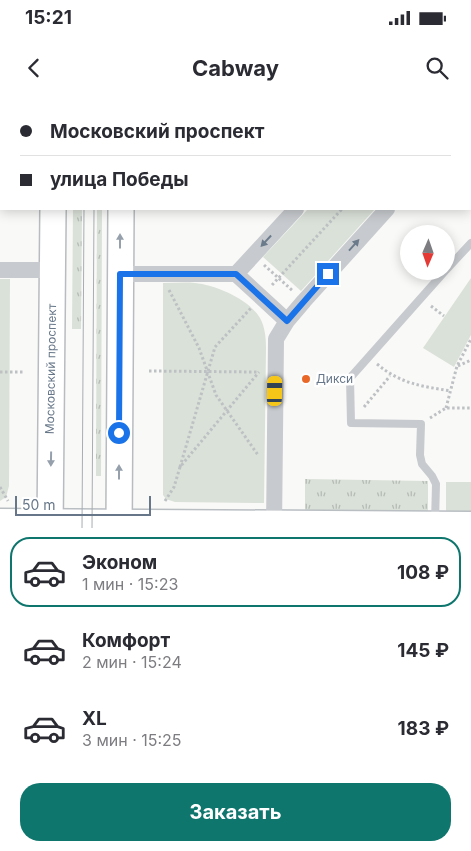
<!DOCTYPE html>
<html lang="ru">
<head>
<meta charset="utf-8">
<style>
	:root { --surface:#fff; --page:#f2f2f3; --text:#2b2b33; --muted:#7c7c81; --line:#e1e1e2; --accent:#0f766e }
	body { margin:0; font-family:Inter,sans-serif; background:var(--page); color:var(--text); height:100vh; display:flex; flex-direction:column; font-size:19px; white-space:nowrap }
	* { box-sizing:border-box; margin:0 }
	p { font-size:16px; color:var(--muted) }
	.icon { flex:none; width:28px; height:28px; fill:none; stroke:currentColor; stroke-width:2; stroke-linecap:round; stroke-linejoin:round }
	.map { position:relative; height:428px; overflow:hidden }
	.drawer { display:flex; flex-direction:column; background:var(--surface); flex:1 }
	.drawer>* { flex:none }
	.hud { position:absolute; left:0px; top:0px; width:471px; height:110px; box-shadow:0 2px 12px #0003; display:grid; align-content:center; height:110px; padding:0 20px; background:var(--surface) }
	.needle { width:32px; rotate:182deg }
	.tools { position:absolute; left:400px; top:125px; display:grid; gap:10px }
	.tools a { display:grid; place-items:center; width:55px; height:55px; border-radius:50%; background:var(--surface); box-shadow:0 2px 12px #0003; font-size:25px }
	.scale { position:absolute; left:15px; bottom:12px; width:136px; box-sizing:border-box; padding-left:5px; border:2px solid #677789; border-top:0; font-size:14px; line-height:18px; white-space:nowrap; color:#677789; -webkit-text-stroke:4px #fff; paint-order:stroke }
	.end { position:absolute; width:22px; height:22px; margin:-11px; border:6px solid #1a73e8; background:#fff; box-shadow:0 0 0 2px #fff }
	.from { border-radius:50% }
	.car { position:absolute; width:15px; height:30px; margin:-15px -8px; border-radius:6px; box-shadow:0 0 4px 1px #0007; background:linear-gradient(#f5c518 24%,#345 0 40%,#f5c518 0 76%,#345 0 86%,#f5c518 0) }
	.hud b { display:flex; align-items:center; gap:18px; height:48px; font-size:19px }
	.hud b+b { border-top:1px solid var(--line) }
	.hud i { width:12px; height:12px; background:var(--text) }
	ul { padding:9px 0 0; list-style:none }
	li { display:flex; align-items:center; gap:15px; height:70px; margin:0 10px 8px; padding:0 10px; border:2px solid transparent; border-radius:20px }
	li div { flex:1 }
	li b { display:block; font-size:19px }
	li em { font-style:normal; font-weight:700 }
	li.current { border-color:var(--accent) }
	li>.icon { width:45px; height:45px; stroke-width:1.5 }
	.primary-button { display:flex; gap:10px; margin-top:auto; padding:10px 20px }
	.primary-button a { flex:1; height:58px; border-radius:20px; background:var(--accent); color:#fff; font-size:20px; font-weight:700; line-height:58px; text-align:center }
	.status { display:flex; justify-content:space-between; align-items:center; height:35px; padding:0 25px; background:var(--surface); direction:ltr }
	.status svg { height:14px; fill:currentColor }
	header { display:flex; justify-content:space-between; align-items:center; height:65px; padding:0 20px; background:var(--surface); font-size:22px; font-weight:700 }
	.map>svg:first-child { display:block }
	.grass { fill:url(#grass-tufts) }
	.green { fill:#dae1d8 }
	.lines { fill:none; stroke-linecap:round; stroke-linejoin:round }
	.secondary-casing { stroke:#b9bec3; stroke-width:25 }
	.primary-casing { stroke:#b8bcc0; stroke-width:28 }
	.path { stroke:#bec1c4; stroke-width:3; stroke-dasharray:2.5 2.5; stroke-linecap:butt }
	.lane { stroke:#c7cace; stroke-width:8 }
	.street { stroke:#c7cace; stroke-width:16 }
	.secondary { stroke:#fff; stroke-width:22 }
	.primary { stroke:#fff; stroke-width:25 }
	.tram { stroke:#a7adb3; stroke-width:1 }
	.oneway { fill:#95a0ac }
	.oneway2 { fill:#6c7b8c }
	.route { stroke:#1a73e8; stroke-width:6 }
	.poi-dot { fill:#e96828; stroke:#fff; stroke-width:2 }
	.labels { text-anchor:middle; stroke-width:5; stroke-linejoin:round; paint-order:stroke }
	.street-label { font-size:12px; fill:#677789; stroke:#fff }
	.poi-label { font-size:12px; fill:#677789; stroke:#fff; text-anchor:start }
</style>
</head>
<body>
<div class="status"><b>15:21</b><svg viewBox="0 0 49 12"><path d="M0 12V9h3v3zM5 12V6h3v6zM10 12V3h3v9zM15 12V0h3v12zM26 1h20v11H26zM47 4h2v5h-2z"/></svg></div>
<header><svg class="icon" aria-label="back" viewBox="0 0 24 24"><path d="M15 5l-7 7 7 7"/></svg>Cabway<svg class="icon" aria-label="search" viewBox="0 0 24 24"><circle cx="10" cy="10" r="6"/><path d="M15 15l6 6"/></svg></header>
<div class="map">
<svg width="471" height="429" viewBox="0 0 471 429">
	<defs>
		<pattern id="grass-tufts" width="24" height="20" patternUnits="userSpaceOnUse" patternTransform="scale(1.25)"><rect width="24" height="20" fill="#dae1d8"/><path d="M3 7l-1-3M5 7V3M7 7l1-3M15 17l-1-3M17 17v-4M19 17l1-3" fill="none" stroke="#b5bbb5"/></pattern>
	</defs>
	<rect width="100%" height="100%" fill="#f9f9f7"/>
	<path class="grass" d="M 73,109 L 82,109 L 81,229 L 72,229 Z
		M 97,109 L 102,109 L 101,376 L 96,376 Z
		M 305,379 L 428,381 L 428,412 L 305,410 Z"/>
	<path class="green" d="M 308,109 L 375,109 L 301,191 L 263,157 Z
		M 471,178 L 471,235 L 454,267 L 423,248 Z
		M 0,179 L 10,179 L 9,386 L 6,397 L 0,401 Z
		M 163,183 C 174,183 185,182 195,183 C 215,185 249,199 260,218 C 265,227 266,238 266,248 L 264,403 L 175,402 L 166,399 L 163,395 Z
		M 446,382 L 471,382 L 471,412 L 446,412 Z"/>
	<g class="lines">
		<g class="secondary-casing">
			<path id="secondary" d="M 0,420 L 471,423"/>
		</g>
		<g class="primary-casing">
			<path id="primary" d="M 54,1 L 54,0
				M 121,1 L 121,0
				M 50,429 L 53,109
				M 119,429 L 121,109"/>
		</g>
		<path class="path" d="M 441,1 L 442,0
			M 264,165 L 293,191
			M 272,185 L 342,109
			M 169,190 L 199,248 L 216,295 L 258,355
			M 431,206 L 444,216
			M 377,264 C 401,284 421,286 451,291
			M 458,266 L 471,260
			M 149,271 L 257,272
			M 0,272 L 23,272
			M 364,307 L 390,276
			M 446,308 L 457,266 L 471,239
			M 430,318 L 446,308 L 471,308
			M 180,367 L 215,247 L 251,208
			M 0,387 L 8,401
			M 165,401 L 174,387 L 180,367 L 259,272"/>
		<path class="lane" d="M 225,1 L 225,0
			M 301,1 L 302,0
			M 446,170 L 471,143
			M 435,422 L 436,384 L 432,376 L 422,364 L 420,355 L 421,324 L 351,323 L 350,278 L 445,171"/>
		<path class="street" d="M 395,1 L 396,0
			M 470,18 L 471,17
			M 0,170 L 52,170
			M 120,174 L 236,174 L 287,221
			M 236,174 L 296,109
			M 274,429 L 276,239 L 287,221 L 304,201 L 387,109"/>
		<use href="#secondary" class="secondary"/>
		<use href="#primary" class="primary"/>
		<path class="tram" d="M 85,1 L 85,0
			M 95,1 L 95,0
			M 82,429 L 84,109
			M 92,429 L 94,109"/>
	</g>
	<defs><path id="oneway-solid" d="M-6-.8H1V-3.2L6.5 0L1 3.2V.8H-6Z" transform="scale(1.25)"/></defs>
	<g class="oneway">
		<use href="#oneway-solid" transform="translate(120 141) rotate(-90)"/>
		<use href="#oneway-solid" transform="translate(51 359) rotate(91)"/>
		<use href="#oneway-solid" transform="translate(119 372) rotate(-90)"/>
	</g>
	<g class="oneway2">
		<use href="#oneway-solid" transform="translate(266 141) rotate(133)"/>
		<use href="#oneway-solid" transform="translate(354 145) rotate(-48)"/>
	</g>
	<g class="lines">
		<path class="route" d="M 119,333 L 120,174 L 236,174 L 287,221 L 328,174"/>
	</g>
	<circle class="poi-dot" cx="306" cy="279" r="5"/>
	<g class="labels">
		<g class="street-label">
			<text transform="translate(51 269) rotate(-89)" y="4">Московский проспект</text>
		</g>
		<g class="poi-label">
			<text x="316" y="283">Дикси</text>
		</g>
	</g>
</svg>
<div class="tools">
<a><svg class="needle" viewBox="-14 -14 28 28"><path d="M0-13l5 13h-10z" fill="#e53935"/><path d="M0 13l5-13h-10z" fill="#7c7c81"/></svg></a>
</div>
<div class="scale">50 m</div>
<i class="end from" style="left:119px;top:333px"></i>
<i class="end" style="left:328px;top:174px"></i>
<i class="car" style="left:275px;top:291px;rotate:1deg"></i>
<div class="hud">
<b><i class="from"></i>Московский проспект</b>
<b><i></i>улица Победы</b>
</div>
</div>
<section class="drawer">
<ul>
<li class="current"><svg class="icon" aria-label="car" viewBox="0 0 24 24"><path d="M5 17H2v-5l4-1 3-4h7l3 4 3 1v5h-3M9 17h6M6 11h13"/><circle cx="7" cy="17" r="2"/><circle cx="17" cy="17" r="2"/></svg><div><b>Эконом</b><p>1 мин · 15:23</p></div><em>108 ₽</em></li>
<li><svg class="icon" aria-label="car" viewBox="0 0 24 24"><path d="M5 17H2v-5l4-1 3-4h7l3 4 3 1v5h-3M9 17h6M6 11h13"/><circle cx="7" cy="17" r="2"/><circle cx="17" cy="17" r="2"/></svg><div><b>Комфорт</b><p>2 мин · 15:24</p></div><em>145 ₽</em></li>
<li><svg class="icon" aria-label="car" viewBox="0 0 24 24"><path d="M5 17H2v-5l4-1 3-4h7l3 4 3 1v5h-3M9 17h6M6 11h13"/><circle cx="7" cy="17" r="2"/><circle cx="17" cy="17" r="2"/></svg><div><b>XL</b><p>3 мин · 15:25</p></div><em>183 ₽</em></li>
</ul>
<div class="primary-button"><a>Заказать</a></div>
</section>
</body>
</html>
